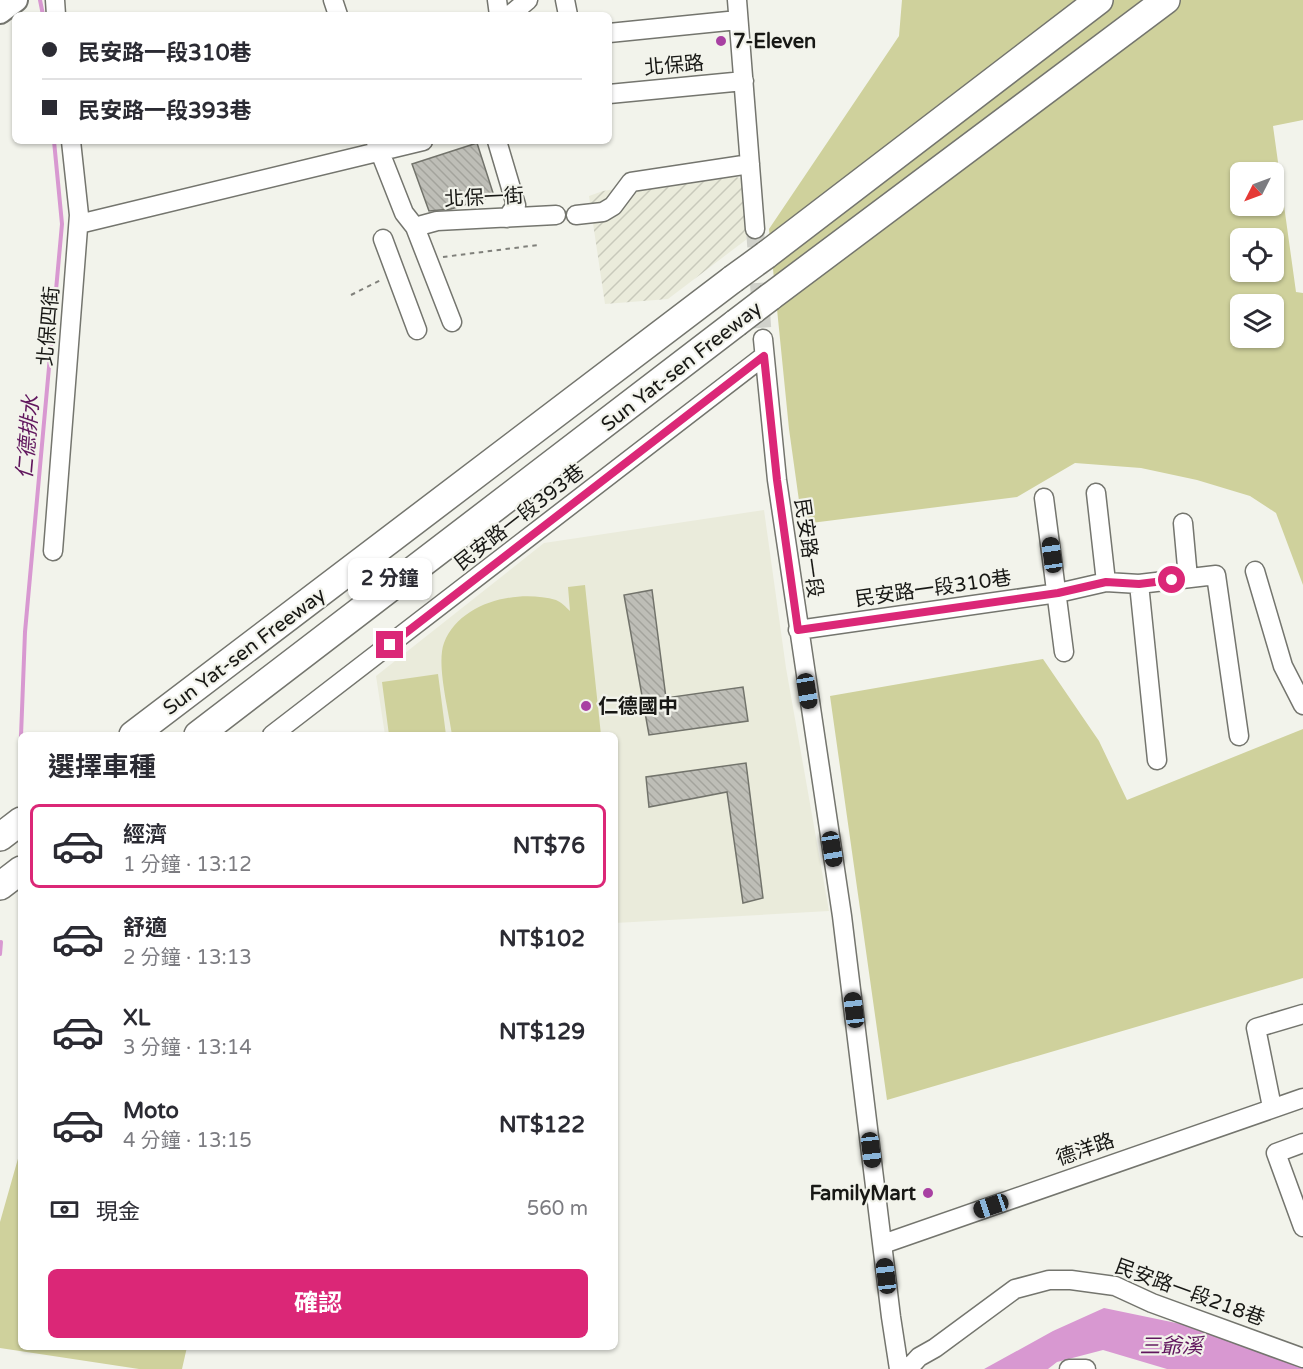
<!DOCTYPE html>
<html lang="zh-TW">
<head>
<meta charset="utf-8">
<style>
	:root { --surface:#fff; --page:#f7f7f7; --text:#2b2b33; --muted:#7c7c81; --line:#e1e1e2; --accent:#db2777 }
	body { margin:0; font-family:"Varela Round","Noto Sans TC",sans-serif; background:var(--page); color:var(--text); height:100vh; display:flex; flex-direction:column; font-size:22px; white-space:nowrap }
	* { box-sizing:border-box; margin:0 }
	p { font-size:20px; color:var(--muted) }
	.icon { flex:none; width:33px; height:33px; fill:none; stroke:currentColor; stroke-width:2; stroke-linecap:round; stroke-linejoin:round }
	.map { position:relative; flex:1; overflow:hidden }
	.drawer { position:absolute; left:18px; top:732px; width:600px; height:618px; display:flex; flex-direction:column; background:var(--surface); border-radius:9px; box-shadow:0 2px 4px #0004 }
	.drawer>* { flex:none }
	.guide { position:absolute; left:12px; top:12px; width:600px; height:132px; border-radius:9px; box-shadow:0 2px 4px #0004; display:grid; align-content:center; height:132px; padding:0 30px; background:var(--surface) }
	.needle { width:39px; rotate:228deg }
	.tools { position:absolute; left:1230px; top:162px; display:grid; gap:12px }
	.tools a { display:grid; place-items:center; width:54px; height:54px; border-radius:9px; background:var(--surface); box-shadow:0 2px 4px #0004; font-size:30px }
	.end { position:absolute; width:27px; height:27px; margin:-14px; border:8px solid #db2777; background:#fff; box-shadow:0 0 0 3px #fff }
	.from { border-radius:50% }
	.bubble { position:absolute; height:42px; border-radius:9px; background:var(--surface); box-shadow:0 2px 4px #0004; font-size:20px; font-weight:700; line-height:42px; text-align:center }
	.car { position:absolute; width:18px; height:36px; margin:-18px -9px; border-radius:8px; box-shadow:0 0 4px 2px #0007; background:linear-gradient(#222 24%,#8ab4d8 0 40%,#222 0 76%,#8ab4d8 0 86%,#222 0) }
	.guide b { display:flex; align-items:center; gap:21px; height:57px; font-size:22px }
	.guide b+b { border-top:2px solid var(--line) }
	.guide i { width:15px; height:15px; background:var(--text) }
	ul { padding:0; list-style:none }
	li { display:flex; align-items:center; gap:18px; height:84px; margin:0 12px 9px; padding:0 18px; border:3px solid transparent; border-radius:9px }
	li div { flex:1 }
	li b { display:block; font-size:22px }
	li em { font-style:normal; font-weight:700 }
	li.active { border-color:var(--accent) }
	li>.icon { width:54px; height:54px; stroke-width:1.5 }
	h2 { padding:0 30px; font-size:27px; line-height:72px }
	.pay { display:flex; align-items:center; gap:15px; height:66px; padding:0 30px; font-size:22px }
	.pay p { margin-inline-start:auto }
	.action { display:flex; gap:12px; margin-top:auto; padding:12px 30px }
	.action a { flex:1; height:69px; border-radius:9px; background:var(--accent); color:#fff; font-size:24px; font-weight:700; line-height:69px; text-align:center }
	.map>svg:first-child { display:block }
	.built { fill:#eaebdb }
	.industrial { fill:url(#industrial-furrows) }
	.grass { fill:#cfd19c; fill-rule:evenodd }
	.water { fill:#d898d1 }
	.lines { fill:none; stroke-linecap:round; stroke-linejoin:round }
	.stream { stroke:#d898d1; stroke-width:4 }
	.building { fill:url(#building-back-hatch); stroke:#72736b; stroke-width:1.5 }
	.minor-tunnel { stroke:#d1d2cb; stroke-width:18; stroke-dasharray:18 9; stroke-linecap:butt }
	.minor-casing { stroke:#74756e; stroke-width:21 }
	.major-casing { stroke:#74756e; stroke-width:26 }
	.highway-casing { stroke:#74756e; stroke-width:30 }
	.path { stroke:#80807b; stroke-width:2; stroke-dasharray:4.5 4.5; stroke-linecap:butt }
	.minor { stroke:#fff; stroke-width:18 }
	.major { stroke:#fff; stroke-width:22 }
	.highway { stroke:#fff; stroke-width:27 }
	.highway-bridge-casing { stroke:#74756e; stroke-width:30; stroke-linecap:butt }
	.highway-bridge { stroke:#fff; stroke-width:27 }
	.route { stroke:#db2777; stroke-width:8 }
	.poi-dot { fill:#a840a2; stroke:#f2f3eb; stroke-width:2 }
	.labels { text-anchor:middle; stroke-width:4.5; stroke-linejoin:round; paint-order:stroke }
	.poi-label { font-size:20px; font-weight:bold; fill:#181815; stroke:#f2f3eb; text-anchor:start }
	.street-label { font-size:20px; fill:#181815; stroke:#f2f3eb }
	.water-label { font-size:21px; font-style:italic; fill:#60165d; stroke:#f2f3eb }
</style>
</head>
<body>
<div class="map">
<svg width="1303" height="1369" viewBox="0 0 1303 1369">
	<defs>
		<pattern id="industrial-furrows" width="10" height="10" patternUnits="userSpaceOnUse" patternTransform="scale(1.5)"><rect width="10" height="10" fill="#eaebdb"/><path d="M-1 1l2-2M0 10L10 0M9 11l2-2" fill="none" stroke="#c8c9bb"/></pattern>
		<pattern id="building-back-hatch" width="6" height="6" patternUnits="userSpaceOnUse" patternTransform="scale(1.5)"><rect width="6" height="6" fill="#bebeb7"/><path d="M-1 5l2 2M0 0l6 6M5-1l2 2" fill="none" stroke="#a3a39c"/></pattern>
	</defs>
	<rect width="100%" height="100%" fill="#f2f3eb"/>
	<path class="built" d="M 764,510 L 786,668 L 829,911 L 615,923 L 615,735 L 385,735 L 376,676 L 544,543 Z"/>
	<path class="industrial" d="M 718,172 L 747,180 L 747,239 L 668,299 L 605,304 L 589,196 L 603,191 Z"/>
	<path class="grass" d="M 902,0 L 1303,0 L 1303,120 L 1273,126 L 1296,292 L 1303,293 L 1303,585 L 1276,513 L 1250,496 L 1197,480 L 1141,468 L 1075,463 L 1017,497 L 811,523 L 801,515 L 789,429 L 769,229 L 899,36 ZM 1240,172 L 1274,172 L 1274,206 L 1240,206 ZM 1240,238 L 1274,238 L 1274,272 L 1240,272 ZM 1240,304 L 1274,304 L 1274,338 L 1240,338 Z
		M 585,585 L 601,735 L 452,735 C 449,712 436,664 444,643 C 460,602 517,589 556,600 C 561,602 566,607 570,611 L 568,587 Z
		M 1043,659 L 1099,741 L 1127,800 L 1303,729 L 1303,978 L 887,1100 L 830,696 Z
		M 438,674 L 446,735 L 389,735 L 382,682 Z
		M 21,1148 L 21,1347 L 187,1347 L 182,1369 L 139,1369 L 0,1348 L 0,1222 Z"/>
	<path class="water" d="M 1104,1308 L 1210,1330 L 1303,1367 L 1303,1369 L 1167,1369 L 1103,1350 L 1057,1362 L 1048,1369 L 984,1369 L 1053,1331 Z"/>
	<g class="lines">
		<path class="stream" d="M 40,0 L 43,15
			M 21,736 L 25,632 L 62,224 L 54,141
			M 0,954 L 1,942"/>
	</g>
	<path class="building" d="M 477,143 L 494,196 L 451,209 L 429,211 L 412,164 Z
		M 652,590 L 666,698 L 743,687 L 748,721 L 649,735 L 624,595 Z
		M 746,763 L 763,898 L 743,903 L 727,792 L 649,807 L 646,777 Z"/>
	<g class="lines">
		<path class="minor-tunnel" d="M 755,229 L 763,339"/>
		<g class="minor-casing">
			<path id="minor" d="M 55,0 L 56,15
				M 333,0 L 338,15
				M 497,0 L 499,15
				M 565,0 L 568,15
				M 737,0 L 755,229
				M 510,15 L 528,0
				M 609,33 L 738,20
				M 609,94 L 744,81
				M 497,141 L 516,205 L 507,218
				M 376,142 L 404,213 L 415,227 L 452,322
				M 576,215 L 603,212 L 613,206 L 631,182 L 750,164
				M 79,224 L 423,141
				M 415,227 L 437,221 L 556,215
				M 383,239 L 417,330
				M 763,339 L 777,480 L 842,916 L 891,1317 L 899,1369
				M 1096,493 L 1106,582
				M 1044,498 L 1064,652
				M 1183,523 L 1188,578
				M 53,551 L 79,215 L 71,141
				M 1255,571 L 1283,666 L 1303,705
				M 1139,584 L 1157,760
				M 798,630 L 1058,593 L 1106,582 L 1139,584 L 1216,575 L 1239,736
				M 272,735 L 764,356
				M 1272,1107 L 1256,1028 L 1303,1014
				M 1303,1143 L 1276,1153 L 1303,1227
				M 883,1244 L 1303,1098
				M 908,1369 L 919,1357 L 935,1348 L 1015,1289 L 1049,1280 L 1071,1280 L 1115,1286 L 1152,1303 L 1303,1358
				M 1069,1369 L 1086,1369"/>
		</g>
		<g class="major-casing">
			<path id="major" d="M 0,12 L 16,0"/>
		</g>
		<g class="highway-casing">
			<path id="highway" d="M 766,255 L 1099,0
				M 770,297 L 1166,0
				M 133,735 L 733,279
				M 198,735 L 736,323
				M 0,837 L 21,821
				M 0,886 L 21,870"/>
		</g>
		<path class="path" d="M 443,257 L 538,245
			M 351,295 L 381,280"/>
		<use href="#minor" class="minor"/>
		<use href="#major" class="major"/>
		<use href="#highway" class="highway"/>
		<g class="highway-bridge-casing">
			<path id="highway-bridge" d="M 733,279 L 766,255
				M 736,323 L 770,297"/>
		</g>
		<use href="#highway-bridge" class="highway-bridge"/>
	</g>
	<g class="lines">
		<path class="route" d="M 390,645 L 764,356 L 777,480 L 798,630 L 1058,593 L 1106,582 L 1139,584 L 1172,580"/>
	</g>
	<g class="poi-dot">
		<circle cx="721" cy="41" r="6"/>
		<circle cx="586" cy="706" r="6"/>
		<circle cx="928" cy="1193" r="6"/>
	</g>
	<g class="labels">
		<g class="poi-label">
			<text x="733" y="48">7-Eleven</text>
			<text x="598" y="713">仁德國中</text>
			<text x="916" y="1200" text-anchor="end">FamilyMart</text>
		</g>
		<g class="street-label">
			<text transform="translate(674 65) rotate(-5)" y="7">北保路</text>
			<text transform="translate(484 197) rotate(-3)" y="7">北保一街</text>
			<text transform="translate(48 326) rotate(-85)" y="7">北保四街</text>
			<text transform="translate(681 366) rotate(-38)" y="7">Sun Yat-sen Freeway</text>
			<text transform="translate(519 517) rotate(-38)" y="7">民安路一段393巷</text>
			<text transform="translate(809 548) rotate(82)" y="7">民安路一段</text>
			<text transform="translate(933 588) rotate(-8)" y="7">民安路一段310巷</text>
			<text transform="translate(244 651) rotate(-37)" y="7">Sun Yat-sen Freeway</text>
			<text transform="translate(1085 1149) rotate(-19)" y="7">德洋路</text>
			<text transform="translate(1190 1292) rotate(20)" y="7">民安路一段218巷</text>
		</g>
		<g class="water-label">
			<text transform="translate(28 437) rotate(-85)" y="7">仁德排水</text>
			<text x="1171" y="1353">三爺溪</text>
		</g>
	</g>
</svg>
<div class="tools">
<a><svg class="needle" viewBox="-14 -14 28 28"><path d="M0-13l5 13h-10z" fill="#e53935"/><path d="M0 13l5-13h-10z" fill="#7c7c81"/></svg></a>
<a><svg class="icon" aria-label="locate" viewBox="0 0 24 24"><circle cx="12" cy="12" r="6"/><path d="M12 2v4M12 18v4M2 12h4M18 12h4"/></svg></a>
<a><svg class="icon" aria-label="layers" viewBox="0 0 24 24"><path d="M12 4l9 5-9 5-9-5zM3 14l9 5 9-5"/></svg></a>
</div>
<i class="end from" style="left:1172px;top:580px"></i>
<i class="end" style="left:390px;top:645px"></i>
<div class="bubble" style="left:348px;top:558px;width:84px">2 分鐘</div>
<i class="car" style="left:1052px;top:555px;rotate:352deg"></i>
<i class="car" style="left:807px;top:691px;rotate:171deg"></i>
<i class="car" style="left:832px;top:849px;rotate:171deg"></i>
<i class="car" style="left:854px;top:1010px;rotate:353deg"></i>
<i class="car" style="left:871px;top:1150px;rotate:173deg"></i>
<i class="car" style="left:991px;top:1206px;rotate:251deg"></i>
<i class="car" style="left:886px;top:1276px;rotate:353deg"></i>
<div class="guide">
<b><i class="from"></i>民安路一段310巷</b>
<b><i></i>民安路一段393巷</b>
</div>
<section class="drawer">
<h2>選擇車種</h2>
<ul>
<li class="active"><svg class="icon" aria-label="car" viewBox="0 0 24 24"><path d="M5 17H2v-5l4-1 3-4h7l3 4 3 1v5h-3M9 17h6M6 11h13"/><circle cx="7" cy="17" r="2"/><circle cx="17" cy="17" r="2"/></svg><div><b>經濟</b><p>1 分鐘 · 13:12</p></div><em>NT$76</em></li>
<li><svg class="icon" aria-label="car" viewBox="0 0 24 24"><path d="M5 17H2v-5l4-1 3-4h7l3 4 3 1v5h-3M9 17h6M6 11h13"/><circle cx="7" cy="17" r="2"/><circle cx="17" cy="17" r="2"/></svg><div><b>舒適</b><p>2 分鐘 · 13:13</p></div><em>NT$102</em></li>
<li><svg class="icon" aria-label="car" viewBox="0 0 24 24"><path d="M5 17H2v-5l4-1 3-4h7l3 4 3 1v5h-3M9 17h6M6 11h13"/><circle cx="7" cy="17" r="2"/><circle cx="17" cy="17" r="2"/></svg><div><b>XL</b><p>3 分鐘 · 13:14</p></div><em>NT$129</em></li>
<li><svg class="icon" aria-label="car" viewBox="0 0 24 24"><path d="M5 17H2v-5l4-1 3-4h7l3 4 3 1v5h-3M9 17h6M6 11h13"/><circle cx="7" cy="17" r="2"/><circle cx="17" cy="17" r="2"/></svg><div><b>Moto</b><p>4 分鐘 · 13:15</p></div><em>NT$122</em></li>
</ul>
<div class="pay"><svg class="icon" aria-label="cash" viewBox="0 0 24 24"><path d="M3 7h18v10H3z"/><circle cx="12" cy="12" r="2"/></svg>現金<p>560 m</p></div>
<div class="action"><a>確認</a></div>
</section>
</div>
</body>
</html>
